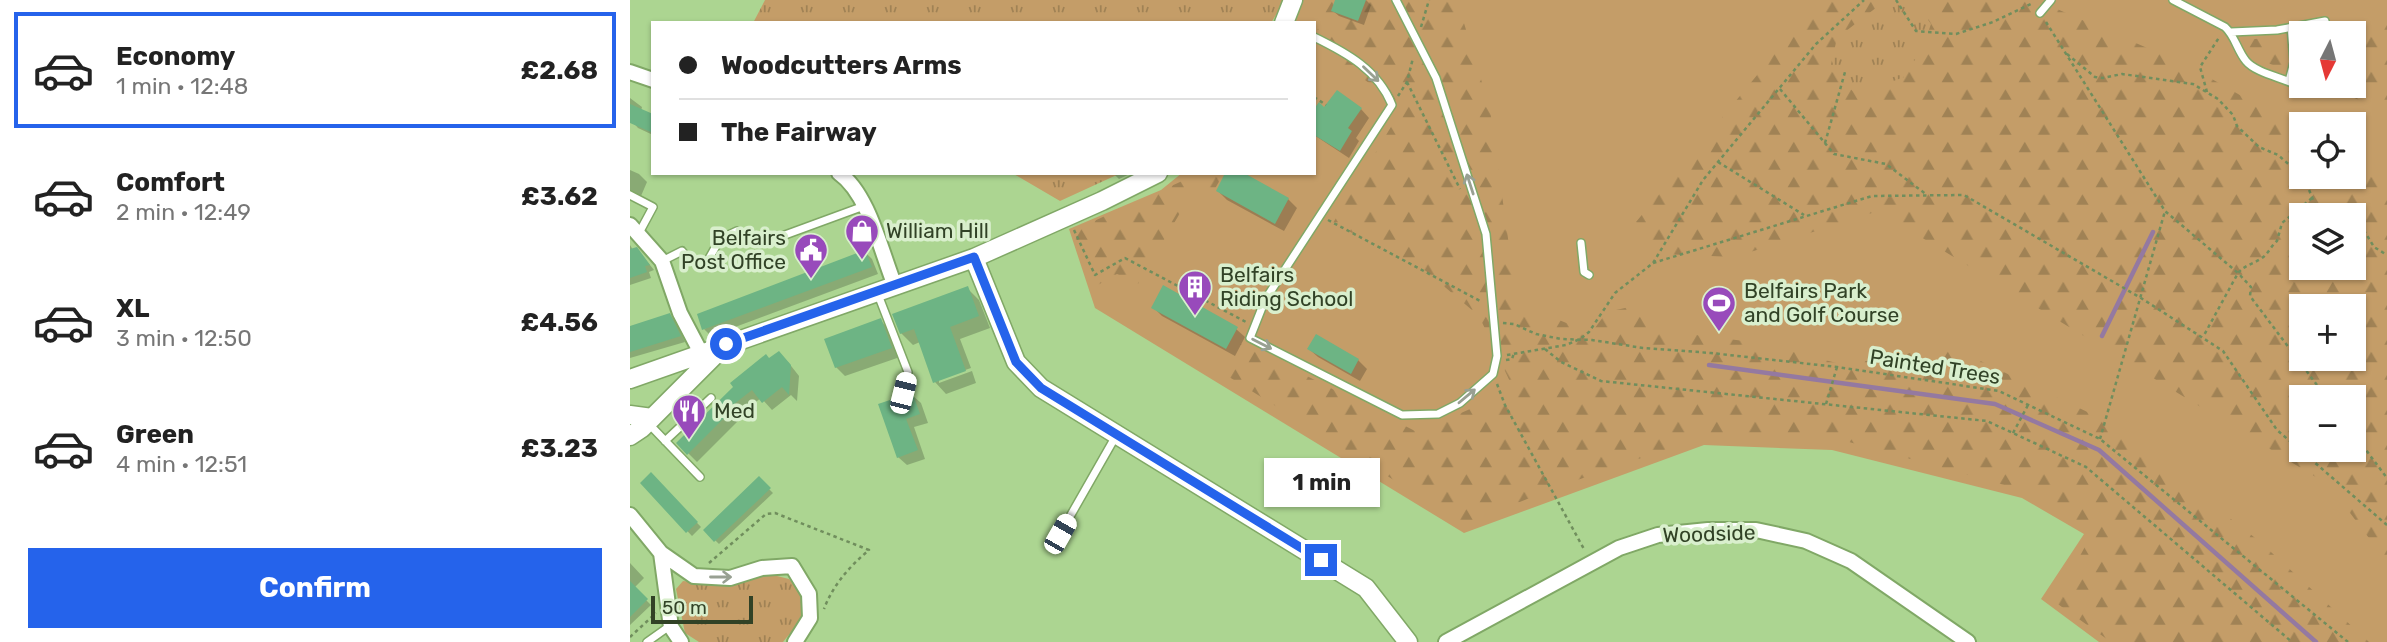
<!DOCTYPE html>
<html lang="en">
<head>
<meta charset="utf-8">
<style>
	:root { --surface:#fff; --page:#f2f2f2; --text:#222; --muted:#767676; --line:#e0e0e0; --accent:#2563eb }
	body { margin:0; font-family:Rubik,sans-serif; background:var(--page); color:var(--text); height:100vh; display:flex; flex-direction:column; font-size:26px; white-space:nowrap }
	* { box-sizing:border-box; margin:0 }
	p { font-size:23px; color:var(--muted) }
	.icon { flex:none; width:38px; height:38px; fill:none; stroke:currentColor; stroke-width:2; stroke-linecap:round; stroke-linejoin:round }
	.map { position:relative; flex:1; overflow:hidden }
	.side { display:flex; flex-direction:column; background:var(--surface); width:630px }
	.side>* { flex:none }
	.top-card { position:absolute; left:21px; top:21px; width:665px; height:154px; border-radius:0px; box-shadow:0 2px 5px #0004; display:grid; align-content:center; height:154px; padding:0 28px; background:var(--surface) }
	.needle { width:46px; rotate:186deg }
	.fabs { position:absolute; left:1659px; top:21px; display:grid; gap:14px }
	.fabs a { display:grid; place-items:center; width:77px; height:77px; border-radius:0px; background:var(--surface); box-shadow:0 2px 5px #0004; font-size:35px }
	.scale { position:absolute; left:21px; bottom:18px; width:102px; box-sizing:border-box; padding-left:7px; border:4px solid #314226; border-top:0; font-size:19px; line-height:24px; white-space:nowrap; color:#314226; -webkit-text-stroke:5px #d9efcd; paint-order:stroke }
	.end { position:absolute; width:32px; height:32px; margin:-16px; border:9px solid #2563eb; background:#fff; box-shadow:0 0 0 4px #fff }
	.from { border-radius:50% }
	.bubble { position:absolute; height:49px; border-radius:0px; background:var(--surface); box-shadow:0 2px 5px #0004; font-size:23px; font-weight:700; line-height:49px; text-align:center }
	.car { position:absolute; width:21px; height:42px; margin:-21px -10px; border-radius:9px; box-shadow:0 0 5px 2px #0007; background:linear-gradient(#fff 24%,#345 0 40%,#fff 0 76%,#345 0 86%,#fff 0) }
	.top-card b { display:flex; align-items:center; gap:24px; height:66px; font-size:26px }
	.top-card b+b { border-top:2px solid var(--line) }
	.top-card i { width:18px; height:18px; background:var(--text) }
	ul { padding:12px 0 0; list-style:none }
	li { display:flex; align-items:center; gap:21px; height:116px; margin:0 14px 10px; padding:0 14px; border:4px solid transparent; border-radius:0px }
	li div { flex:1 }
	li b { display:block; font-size:26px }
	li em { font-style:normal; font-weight:700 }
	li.selected { border-color:var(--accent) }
	li>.icon { width:63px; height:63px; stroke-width:1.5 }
	.primary-button { display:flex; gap:14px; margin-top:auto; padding:14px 28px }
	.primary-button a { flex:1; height:80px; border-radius:0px; background:var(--accent); color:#fff; font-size:28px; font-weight:700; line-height:80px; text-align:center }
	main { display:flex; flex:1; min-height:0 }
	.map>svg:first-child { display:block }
	.grass { fill:#c49d68; fill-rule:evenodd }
	.forest { fill:url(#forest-firs); fill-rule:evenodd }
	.park { fill:url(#park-tufts) }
	.shadow { fill:#0003 }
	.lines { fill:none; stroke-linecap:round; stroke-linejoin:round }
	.stream { stroke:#9479a1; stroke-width:4.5 }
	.building { fill:#6db484 }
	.service-casing { stroke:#80a866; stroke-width:10 }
	.minor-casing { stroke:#80a866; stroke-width:18 }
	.tertiary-casing { stroke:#80a866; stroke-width:21 }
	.path { stroke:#708e5d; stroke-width:2.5; stroke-dasharray:3.5 3.5; stroke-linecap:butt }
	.service { stroke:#fff; stroke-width:7 }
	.minor { stroke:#fff; stroke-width:14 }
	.tertiary { stroke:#fff; stroke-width:18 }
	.oneway { stroke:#98a092 }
	.route { stroke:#2563eb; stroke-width:9 }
	.labels { text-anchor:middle; stroke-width:7; stroke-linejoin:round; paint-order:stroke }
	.poi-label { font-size:21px; fill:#314226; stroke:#d9efcd; text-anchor:start }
	.street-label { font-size:21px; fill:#314226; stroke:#d9efcd }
</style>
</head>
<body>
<main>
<section class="side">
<ul>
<li class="selected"><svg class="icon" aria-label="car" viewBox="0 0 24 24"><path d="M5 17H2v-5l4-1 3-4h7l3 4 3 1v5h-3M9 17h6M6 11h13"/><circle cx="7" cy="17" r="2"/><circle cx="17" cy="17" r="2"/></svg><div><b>Economy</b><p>1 min · 12:48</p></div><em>£2.68</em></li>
<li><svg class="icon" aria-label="car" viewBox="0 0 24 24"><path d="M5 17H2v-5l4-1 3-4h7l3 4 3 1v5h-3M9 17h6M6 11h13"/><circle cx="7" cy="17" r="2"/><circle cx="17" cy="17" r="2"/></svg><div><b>Comfort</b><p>2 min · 12:49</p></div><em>£3.62</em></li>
<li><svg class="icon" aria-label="car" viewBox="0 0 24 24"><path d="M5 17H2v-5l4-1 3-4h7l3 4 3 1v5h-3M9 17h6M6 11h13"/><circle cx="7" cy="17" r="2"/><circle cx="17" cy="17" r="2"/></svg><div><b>XL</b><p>3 min · 12:50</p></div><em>£4.56</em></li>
<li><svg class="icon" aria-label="car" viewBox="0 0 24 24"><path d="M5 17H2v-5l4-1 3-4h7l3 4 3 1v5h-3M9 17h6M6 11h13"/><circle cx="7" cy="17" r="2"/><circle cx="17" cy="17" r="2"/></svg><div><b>Green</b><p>4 min · 12:51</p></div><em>£3.23</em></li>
</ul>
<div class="primary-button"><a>Confirm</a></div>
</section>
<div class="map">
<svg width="1757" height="642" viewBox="0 0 1757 642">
	<defs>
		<pattern id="forest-firs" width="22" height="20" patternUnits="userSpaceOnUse" patternTransform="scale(1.75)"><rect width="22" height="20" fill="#c49d68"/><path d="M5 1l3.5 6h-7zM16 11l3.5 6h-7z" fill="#a08255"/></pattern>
		<pattern id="park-tufts" width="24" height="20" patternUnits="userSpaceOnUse" patternTransform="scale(1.75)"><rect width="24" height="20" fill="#c49d68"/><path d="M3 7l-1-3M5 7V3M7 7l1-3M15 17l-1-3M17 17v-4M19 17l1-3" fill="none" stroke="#a08255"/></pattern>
	</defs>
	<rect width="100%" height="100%" fill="#acd591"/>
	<path class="grass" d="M 671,0 L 1757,0 L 1757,642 L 1469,642 L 1411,599 L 1454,534 L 1392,498 L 1202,450 L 1074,445 L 834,533 L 465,308 L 439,229 L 531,190 L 552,173 L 684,173 L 684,23 L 659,23 ZM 1671,33 L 1724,33 L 1724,86 L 1671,86 ZM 1671,124 L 1724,124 L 1724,177 L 1671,177 ZM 1671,215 L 1724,215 L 1724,268 L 1671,268 ZM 1671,306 L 1724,306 L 1724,359 L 1671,359 ZM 1671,397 L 1724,397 L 1724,450 L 1671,450 Z"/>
	<path class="forest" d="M 700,0 L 827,0 L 860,109 L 887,303 L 961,333 L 977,312 L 1013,304 L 1027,330 L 1130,343 L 1214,365 L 1319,346 L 1470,418 L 1486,429 L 1629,541 L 1739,642 L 1481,642 L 1425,602 L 1464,530 L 1396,491 L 1201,437 L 1072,437 L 930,486 L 834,524 L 588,370 L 612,343 L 787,432 L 884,390 L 849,316 L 796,271 L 703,223 L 773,107 L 684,44 L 684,38 Z
		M 1189,0 L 1422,0 L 1420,6 L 1559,66 L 1671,130 L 1671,177 L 1724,177 L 1724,160 L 1757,178 L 1757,562 L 1699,485 L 1248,211 L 1105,257 L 1032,254 L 1006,222 ZM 1671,215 L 1724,215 L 1724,268 L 1671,268 ZM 1671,306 L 1724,306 L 1724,359 L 1671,359 ZM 1671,397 L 1724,397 L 1724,450 L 1671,450 Z
		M 1757,23 L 1757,111 L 1694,86 L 1724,86 L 1724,33 L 1674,33 Z
		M 1671,34 L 1671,76 L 1615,54 L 1616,40 Z
		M 565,173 L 594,173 L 583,192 L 566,186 L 508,284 L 487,274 L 466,286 L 442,231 L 561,177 Z"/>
	<path class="park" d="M 135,0 L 655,0 L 641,23 L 123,23 Z
		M 1284,0 L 1301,24 L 1293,47 L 1274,77 L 1227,95 L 1200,69 L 1207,38 L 1247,7 Z
		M 382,173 L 491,173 L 430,201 Z
		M 135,573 L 159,579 L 172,595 L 171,620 L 153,642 L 69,642 L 55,633 L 46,589 L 53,581 L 94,585 Z"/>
	<path class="shadow" d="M 707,0 L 736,0 L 741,5 L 734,25 L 709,16 L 703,11 Z
		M 0,98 L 12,107 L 11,111 L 23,116 L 23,135 L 8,128 L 0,119 Z
		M 694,109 L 731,109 L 739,118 L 726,138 L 729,141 L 719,158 L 684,135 L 684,112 Z
		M 0,170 L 9,174 L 17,182 L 11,196 L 0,191 Z
		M 483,173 L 502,173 L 489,179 Z
		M 588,191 L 658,199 L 667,208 L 654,231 L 597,200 Z
		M 0,245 L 3,250 L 12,255 L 24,270 L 19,272 L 21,278 L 0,285 Z
		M 235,252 L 242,259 L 248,274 L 81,336 L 74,329 Z
		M 338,289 L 349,300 L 360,328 L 330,339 L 341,368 L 309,379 L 309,383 L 342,371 L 346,383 L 316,394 L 305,382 L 290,342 L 283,345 L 271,333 Z
		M 523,307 L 606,329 L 615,337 L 605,356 L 532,316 Z
		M 39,315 L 45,321 L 55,342 L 0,358 L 0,328 Z
		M 250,320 L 259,329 L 270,357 L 215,376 L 206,367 Z
		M 679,349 L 728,360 L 737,369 L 730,381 L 688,357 Z
		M 140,360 L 158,362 L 169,376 L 167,401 L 161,395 L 142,410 L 131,398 L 106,417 L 109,420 L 67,462 L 48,443 Z
		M 282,395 L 291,403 L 298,423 L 284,427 L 295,459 L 277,465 L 268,457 L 276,400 Z
		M 21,475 L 71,527 L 62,536 L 12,483 Z
		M 129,479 L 143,493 L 89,544 L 75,530 Z
		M 0,563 L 14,578 L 5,587 L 0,582 Z
		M 6,590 L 21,605 L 0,625 L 0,596 Z"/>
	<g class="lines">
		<path class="stream" d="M 1472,336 L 1523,232
			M 1079,365 L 1365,404 L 1469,450 L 1686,642"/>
	</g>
	<path class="building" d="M 705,0 L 736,0 L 728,21 L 701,11 Z
		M 707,90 L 732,108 L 718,128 L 722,131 L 710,151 L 684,135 L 684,109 L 689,102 L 694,107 Z
		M 0,104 L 23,114 L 23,133 L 0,123 Z
		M 595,173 L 614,173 L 659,198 L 645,224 L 586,191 Z
		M 7,247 L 20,265 L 15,266 L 17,272 L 0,278 L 0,249 Z
		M 235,250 L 242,267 L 72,330 L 67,314 Z
		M 533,285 L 608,327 L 596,349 L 521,308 Z
		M 338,286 L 349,316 L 320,327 L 336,371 L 303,383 L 284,329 L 270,334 L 262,314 Z
		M 40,313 L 51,336 L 0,352 L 0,326 Z
		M 251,318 L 262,348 L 205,368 L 194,339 Z
		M 686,334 L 729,359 L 721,374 L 677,349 Z
		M 149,351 L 161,365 L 159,395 L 152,387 L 132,403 L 122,390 L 99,408 L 102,410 L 57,455 L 46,443 L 103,387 L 100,383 L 136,354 L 139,358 Z
		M 282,392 L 290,414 L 276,419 L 288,450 L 267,458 L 248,404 L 269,397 L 275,399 Z
		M 21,472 L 68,522 L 56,533 L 10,483 Z
		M 129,476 L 141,488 L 84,542 L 73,530 Z
		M 0,581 L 18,599 L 0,617 Z"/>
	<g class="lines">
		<g class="service-casing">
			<path id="service" d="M 1543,0 L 1595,27 C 1605,36 1607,50 1616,61 C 1625,72 1649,77 1662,83
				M 1410,13 L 1421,0
				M 1601,32 L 1647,30 L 1695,21
				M 684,37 C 717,53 748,70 762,105 L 635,300 L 620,338 L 772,415 L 808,414 L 830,403 L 863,374 L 867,356 L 856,234 L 806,78 L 766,0
				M 1659,81 L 1664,62 L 1661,27
				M 0,195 L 23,207 L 9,233
				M 144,239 L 234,206
				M 951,243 L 954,272 L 959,275
				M 32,261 L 52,251 C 58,260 67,265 77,262 L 90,239 L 107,231
				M 247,292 L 278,372 L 273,393
				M 17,422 L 70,477
				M 35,441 L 81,398
				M 430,534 L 487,434
				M 17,642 L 41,625"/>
		</g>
		<g class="minor-casing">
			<path id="minor" d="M 0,72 L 23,80
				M 209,173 C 239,194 251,252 265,286
				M 0,225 L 32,261 L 50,313 L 71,353
				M 0,515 L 31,553 L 64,576 L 100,578 L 132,568 L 162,566 L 179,594 L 180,618 L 165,642
				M 31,553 L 41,627 L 51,642
				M 816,642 L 989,548 L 1028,535 L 1078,530 L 1126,530 L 1176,541 L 1221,561 L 1338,642"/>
		</g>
		<g class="tertiary-casing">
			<path id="tertiary" d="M 654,23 L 663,0
				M 344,258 L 386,362 L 411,388 L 736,588 L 778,642
				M 0,379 L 344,258 L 472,201 L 528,173
				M 0,415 L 22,418
				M 0,436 L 12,428 L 91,349"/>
		</g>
		<path class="path" d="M 1266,0 L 1286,31 L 1326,34 L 1363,22 L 1401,4
			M 1416,22 L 1535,211 L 1608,273 L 1573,337
			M 791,27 L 799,0
			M 1437,54 L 1465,77 L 1473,78 L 1492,74 L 1563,84 L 1588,99 L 1603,115 L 1607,126 L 1629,147 L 1648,155 L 1671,175
			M 777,82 L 830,189
			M 1150,89 L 1204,154 L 1256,164 L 1297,195
			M 1577,92 L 1570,67 L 1590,36
			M 768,96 L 777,82 L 783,58
			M 684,97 L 696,105
			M 1195,143 L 1215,72
			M 1088,162 L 1174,215
			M 1674,177 L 1685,205 L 1692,205 L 1712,215
			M 1682,198 L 1652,223 L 1647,241 C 1641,246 1638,254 1632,258 C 1623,264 1615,265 1608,273 L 1621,287 L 1620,296 L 1696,397
			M 698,220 L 852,302
			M 1724,221 L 1730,224 L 1744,247 L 1757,255
			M 444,230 L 465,275 L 495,258 L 616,322
			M 1023,263 L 1242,196 L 1334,195 L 1511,298 L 1593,351 L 1647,430 L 1757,525
			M 873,323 L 884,324 L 906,334 L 931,339 L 962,340 L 1013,348 L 1081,353 L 1207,367 L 1369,391 L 1470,439 L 1718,642
			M 915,349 L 931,362 L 971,381 L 1357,421 L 1456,467 L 1662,642
			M 877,355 L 936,345 L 950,339 L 959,332 L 985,293 L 1023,263 L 1073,180 L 1186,44 L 1234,0
			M 876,360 L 882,359 L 884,353
			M 867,384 L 875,405 L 955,551
			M 1196,404 L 1207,367
			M 1383,433 L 1398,405
			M 1724,434 L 1757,478
			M 1470,439 L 1535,211
			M 79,563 L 136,514 L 145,513 L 239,550 C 219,567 203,585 194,609
			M 0,637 L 26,613"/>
		<use href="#service" class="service"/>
		<use href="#minor" class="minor"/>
		<use href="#tertiary" class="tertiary"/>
	</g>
	<defs><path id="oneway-shaft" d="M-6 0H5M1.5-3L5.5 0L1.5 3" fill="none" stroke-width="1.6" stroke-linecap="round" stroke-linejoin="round" transform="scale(1.75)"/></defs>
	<g class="oneway">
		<use href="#oneway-shaft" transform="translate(741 74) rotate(44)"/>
		<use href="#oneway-shaft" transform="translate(840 184) rotate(-108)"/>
		<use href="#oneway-shaft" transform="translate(632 344) rotate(27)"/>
		<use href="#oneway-shaft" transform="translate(837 396) rotate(-40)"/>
		<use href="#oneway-shaft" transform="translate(91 577)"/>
	</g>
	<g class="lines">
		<path class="route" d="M 96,344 L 344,257 L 386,362 L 411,388 L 691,560"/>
	</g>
	<defs>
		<g id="shop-pin" transform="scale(1.75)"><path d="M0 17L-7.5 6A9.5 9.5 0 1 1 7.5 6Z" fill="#984abb" stroke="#d9efcd"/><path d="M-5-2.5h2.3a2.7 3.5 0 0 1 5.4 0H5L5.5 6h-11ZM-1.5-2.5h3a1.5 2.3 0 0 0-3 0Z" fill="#fff"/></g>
		<g id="civic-pin" transform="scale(1.75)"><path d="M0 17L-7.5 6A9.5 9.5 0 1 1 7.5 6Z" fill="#984abb" stroke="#d9efcd"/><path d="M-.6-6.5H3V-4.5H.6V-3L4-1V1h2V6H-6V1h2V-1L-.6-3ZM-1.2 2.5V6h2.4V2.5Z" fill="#fff"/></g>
		<g id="building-pin" transform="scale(1.75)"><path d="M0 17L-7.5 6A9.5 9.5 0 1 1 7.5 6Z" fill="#984abb" stroke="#d9efcd"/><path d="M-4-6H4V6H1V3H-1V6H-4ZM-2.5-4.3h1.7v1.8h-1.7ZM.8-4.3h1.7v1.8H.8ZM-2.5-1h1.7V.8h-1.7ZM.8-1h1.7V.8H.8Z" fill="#fff"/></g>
		<g id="stadium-pin" transform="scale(1.75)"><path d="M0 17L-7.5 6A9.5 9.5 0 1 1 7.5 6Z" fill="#984abb" stroke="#d9efcd"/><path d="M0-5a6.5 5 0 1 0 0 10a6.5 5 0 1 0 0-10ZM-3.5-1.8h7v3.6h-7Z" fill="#fff"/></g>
		<g id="restaurant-pin" transform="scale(1.75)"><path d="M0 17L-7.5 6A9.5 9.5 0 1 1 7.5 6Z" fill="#984abb" stroke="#d9efcd"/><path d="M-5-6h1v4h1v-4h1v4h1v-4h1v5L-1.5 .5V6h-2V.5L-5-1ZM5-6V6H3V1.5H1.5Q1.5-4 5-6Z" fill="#fff"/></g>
	</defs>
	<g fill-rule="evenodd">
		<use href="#shop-pin" x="232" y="231"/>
		<use href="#civic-pin" x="181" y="250"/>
		<use href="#building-pin" x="565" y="287"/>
		<use href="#stadium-pin" x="1089" y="303"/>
		<use href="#restaurant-pin" x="59" y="411"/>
	</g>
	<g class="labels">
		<g class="poi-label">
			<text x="256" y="238">William Hill</text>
			<text x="156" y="245" text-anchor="end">Belfairs<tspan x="156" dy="24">Post Office</tspan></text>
			<text x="590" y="282">Belfairs<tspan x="590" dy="24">Riding School</tspan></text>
			<text x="1114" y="298">Belfairs Park<tspan x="1114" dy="24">and Golf Course</tspan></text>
			<text x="84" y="418">Med</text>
		</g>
		<g class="street-label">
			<text transform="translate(1305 367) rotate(9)" y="7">Painted Trees</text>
			<text transform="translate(1079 534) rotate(-2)" y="7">Woodside</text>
		</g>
	</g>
</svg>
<div class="fabs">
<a><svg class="needle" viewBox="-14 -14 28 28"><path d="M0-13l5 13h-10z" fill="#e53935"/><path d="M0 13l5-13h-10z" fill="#767676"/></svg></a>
<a><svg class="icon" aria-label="locate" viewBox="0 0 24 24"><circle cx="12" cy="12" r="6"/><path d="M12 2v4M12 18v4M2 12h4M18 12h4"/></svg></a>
<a><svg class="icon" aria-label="layers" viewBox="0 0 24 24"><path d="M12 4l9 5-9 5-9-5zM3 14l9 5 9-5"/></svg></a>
<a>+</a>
<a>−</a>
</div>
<div class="scale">50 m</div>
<i class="end from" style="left:96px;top:344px"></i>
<i class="end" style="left:691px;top:560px"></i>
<div class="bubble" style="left:634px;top:458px;width:116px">1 min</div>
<i class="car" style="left:273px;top:393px;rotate:14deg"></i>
<i class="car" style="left:430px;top:534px;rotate:30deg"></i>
<div class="top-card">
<b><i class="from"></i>Woodcutters Arms</b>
<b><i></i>The Fairway</b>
</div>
</div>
</main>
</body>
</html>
